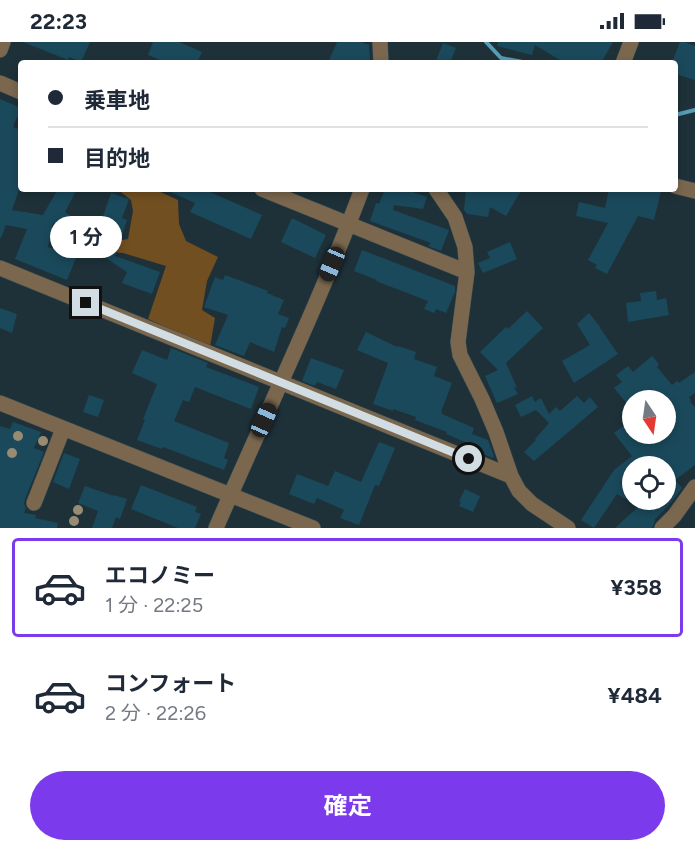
<!DOCTYPE html>
<html lang="ja">
<head>
<meta charset="utf-8">
<style>
	:root { --surface:#fff; --page:#f2f2f3; --text:#1f2937; --muted:#747a83; --line:#e0e1e3; --accent:#7c3aed }
	body { margin:0; font-family:Figtree,"Noto Sans JP",sans-serif; background:var(--page); color:var(--text); height:100vh; display:flex; flex-direction:column; font-size:22px; white-space:nowrap }
	* { box-sizing:border-box; margin:0 }
	p { font-size:20px; color:var(--muted) }
	.icon { flex:none; width:33px; height:33px; fill:none; stroke:currentColor; stroke-width:2; stroke-linecap:round; stroke-linejoin:round }
	.map { position:relative; height:486px; overflow:hidden }
	.drawer { display:flex; flex-direction:column; background:var(--surface); flex:1 }
	.drawer>* { flex:none }
	.banner { position:absolute; left:18px; top:18px; width:660px; height:132px; border-radius:6px; box-shadow:0 3px 9px #0003; display:grid; align-content:center; height:132px; padding:0 30px; background:var(--surface) }
	.needle { width:39px; rotate:167deg }
	.buttons { position:absolute; left:622px; top:348px; display:grid; gap:12px }
	.buttons a { display:grid; place-items:center; width:54px; height:54px; border-radius:50%; background:var(--surface); box-shadow:0 3px 9px #0003; font-size:30px }
	.end { position:absolute; width:27px; height:27px; margin:-14px; border:8px solid #d1dde2; background:#111; box-shadow:0 0 0 3px #111 }
	.from { border-radius:50% }
	.bubble { position:absolute; height:42px; border-radius:21px; background:var(--surface); box-shadow:0 3px 9px #0003; font-size:20px; font-weight:700; line-height:42px; text-align:center }
	.car { position:absolute; width:18px; height:36px; margin:-18px -9px; border-radius:8px; box-shadow:0 0 4px 2px #0007; background:linear-gradient(#222 24%,#8ab4d8 0 40%,#222 0 76%,#8ab4d8 0 86%,#222 0) }
	.banner b { display:flex; align-items:center; gap:21px; height:57px; font-size:22px }
	.banner b+b { border-top:2px solid var(--line) }
	.banner i { width:15px; height:15px; background:var(--text) }
	ul { padding:10px 0 0; list-style:none }
	li { display:flex; align-items:center; gap:18px; height:99px; margin:0 12px 9px; padding:0 18px; border:3px solid transparent; border-radius:6px }
	li div { flex:1 }
	li b { display:block; font-size:22px }
	li em { font-style:normal; font-weight:700 }
	li.selected { border-color:var(--accent) }
	li>.icon { width:54px; height:54px; stroke-width:1.5 }
	.action { display:flex; gap:12px; margin-top:auto; padding:12px 30px }
	.action a { flex:1; height:69px; border-radius:36px; background:var(--accent); color:#fff; font-size:24px; font-weight:700; line-height:69px; text-align:center }
	.status { display:flex; justify-content:space-between; align-items:center; height:42px; padding:0 30px; background:var(--surface); direction:ltr }
	.status svg { height:16px; fill:currentColor }
	.map>svg:first-child { display:block }
	.green { fill:#714f20 }
	.lines { fill:none; stroke-linecap:round; stroke-linejoin:round }
	.stream { stroke:#559cb4; stroke-width:4 }
	.building { fill:#1a495b }
	.minor-casing { stroke:#3b4d54; stroke-width:16 }
	.minor { stroke:#7a674e; stroke-width:15 }
	.tree { fill:#988b74 }
	.route { stroke:#d1dde2; stroke-width:8 }
</style>
</head>
<body>
<div class="status"><b>22:23</b><svg viewBox="0 0 49 12"><path d="M0 12V9h3v3zM5 12V6h3v6zM10 12V3h3v9zM15 12V0h3v12zM26 1h20v11H26zM47 4h2v5h-2z"/></svg></div>
<div class="map">
<svg width="695" height="486" viewBox="0 0 695 486">
	<rect width="100%" height="100%" fill="#1e3139"/>
	<path class="green" d="M 117,147 L 154,147 L 178,158 L 179,182 L 186,199 L 218,215 L 207,239 L 202,268 L 215,276 L 210,305 L 148,277 L 166,224 L 123,211 L 87,208 L 88,204 L 128,197 L 133,169 L 131,158 Z"/>
	<g class="lines">
		<path class="stream" d="M 486,0 L 501,16 L 528,21
			M 675,73 L 695,68"/>
	</g>
	<path class="building" d="M 23,0 L 90,0 L 81,20 L 69,15 L 68,18 Z
		M 153,0 L 179,0 L 202,10 L 197,21 L 167,21 L 148,13 Z
		M 337,0 L 361,0 L 369,3 L 370,21 L 328,21 Z
		M 498,0 L 613,0 L 601,21 L 565,21 L 535,3 L 532,13 L 497,4 Z
		M 680,0 L 685,0 L 695,4 L 695,38 L 675,32 L 675,18 L 673,18 Z
		M 443,1 L 456,6 L 450,21 L 435,21 Z
		M 0,57 L 21,66 L 13,85 L 21,88 L 21,142 L 12,168 L 43,173 L 58,147 L 77,147 L 65,170 L 97,192 L 111,151 L 129,157 L 122,176 L 127,178 L 115,214 L 160,230 L 152,252 L 122,241 L 127,230 L 53,181 L 48,205 L 76,216 L 67,238 L 15,217 L 27,187 L 6,183 L 1,196 L 0,196 Z
		M 164,147 L 203,147 L 262,173 L 251,197 L 190,170 L 195,161 Z
		M 385,147 L 404,147 L 427,155 L 423,167 L 394,163 L 393,168 L 449,188 L 441,209 L 428,204 L 431,201 L 370,179 L 376,161 L 379,162 Z
		M 466,147 L 522,147 L 506,174 L 490,165 L 488,175 L 467,172 L 464,168 Z
		M 609,147 L 653,147 L 661,149 L 654,178 L 638,174 L 607,232 L 595,226 L 597,223 L 588,218 L 608,181 L 576,174 L 579,160 L 605,166 Z
		M 292,176 L 326,193 L 315,216 L 281,200 Z
		M 510,200 L 517,217 L 483,231 L 478,221 L 490,216 L 487,210 Z
		M 362,208 L 455,244 L 455,250 L 446,271 L 436,267 L 434,271 L 424,267 L 428,259 L 376,239 L 377,238 L 354,229 Z
		M 225,233 L 268,249 L 267,251 L 284,258 L 278,272 L 289,276 L 285,286 L 282,285 L 274,310 L 250,300 L 244,314 L 215,303 L 228,273 L 204,265 L 215,235 L 223,238 Z
		M 656,249 L 657,258 L 666,256 L 669,273 L 628,280 L 626,261 L 641,259 L 640,251 Z
		M 0,266 L 17,272 L 12,291 L 0,286 Z
		M 527,269 L 543,286 L 506,321 L 517,346 L 514,345 L 518,352 L 497,361 L 485,334 L 498,328 L 480,310 L 506,285 L 508,287 Z
		M 589,271 L 601,286 L 600,286 L 618,312 L 574,341 L 562,319 L 590,303 L 577,282 Z
		M 366,290 L 397,305 L 398,304 L 416,310 L 414,317 L 437,325 L 434,334 L 452,341 L 441,370 L 442,370 L 442,372 L 474,386 L 472,392 L 488,398 L 494,414 L 493,416 L 468,406 L 470,402 L 446,392 L 447,390 L 415,378 L 416,375 L 393,367 L 393,369 L 373,362 L 388,321 L 357,308 Z
		M 171,306 L 208,321 L 206,325 L 259,345 L 251,367 L 195,345 L 189,360 L 183,358 L 174,379 L 229,401 L 224,416 L 228,418 L 224,428 L 163,405 L 162,407 L 137,398 L 145,378 L 143,377 L 157,342 L 132,331 L 142,308 L 167,318 Z
		M 652,314 L 659,322 L 657,325 L 672,343 L 677,339 L 679,341 L 695,330 L 695,351 L 689,355 L 691,359 L 690,360 L 695,365 L 695,423 L 675,438 L 682,446 L 671,461 L 654,478 L 655,479 L 652,486 L 615,486 L 638,465 L 626,458 L 666,458 L 666,424 L 645,424 L 644,423 L 633,424 L 633,432 L 620,441 L 631,448 L 625,457 L 617,452 L 594,486 L 581,478 L 614,428 L 632,414 L 614,391 L 628,380 L 633,386 L 633,392 L 666,392 L 666,358 L 633,358 L 633,369 L 614,346 L 622,340 L 616,333 L 628,324 L 633,330 Z
		M 311,316 L 344,328 L 336,347 L 317,340 L 315,344 L 302,339 Z
		M 89,353 L 104,358 L 98,375 L 83,370 Z
		M 532,354 L 535,360 L 541,356 L 549,372 L 556,365 L 560,369 L 577,354 L 584,361 L 590,355 L 598,365 L 534,419 L 524,410 L 536,398 L 535,397 L 549,381 L 536,368 L 521,375 L 515,363 Z
		M 13,380 L 41,390 L 34,406 L 44,410 L 25,457 L 24,462 L 26,466 L 24,471 L 36,473 L 35,476 L 58,481 L 57,486 L 0,486 L 0,384 L 10,387 Z
		M 379,400 L 395,406 L 379,444 L 375,443 L 359,483 L 340,476 L 344,468 L 317,456 L 314,462 L 289,452 L 297,432 L 328,444 L 335,429 L 361,440 Z
		M 64,411 L 80,417 L 69,447 L 53,440 Z
		M 141,443 L 197,465 L 195,470 L 201,472 L 195,486 L 178,486 L 131,467 Z
		M 85,444 L 114,454 L 114,453 L 127,457 L 120,477 L 116,475 L 112,486 L 92,486 L 98,469 L 78,461 Z
		M 465,447 L 480,454 L 473,470 L 459,464 L 461,460 L 459,459 Z"/>
	<g class="lines">
		<g class="minor-casing">
			<path id="minor" d="M 380,0 L 381,21
				M 0,8 L 3,0
				M 623,21 L 631,0
				M 0,41 L 21,50
				M 675,144 L 695,149
				M 262,147 L 467,230
				M 436,147 L 455,175 L 465,205 L 467,230 L 458,300 L 460,313 L 482,357 L 496,390 L 511,434 L 519,449 L 532,462 L 568,486
				M 0,226 L 511,434
				M 0,361 L 313,486
				M 34,461 L 63,387
				M 216,486 C 265,373 319,262 362,147
				M 662,486 L 674,474 L 695,445"/>
		</g>
		<use href="#minor" class="minor"/>
	</g>
	<g class="tree">
		<circle cx="18" cy="394" r="5"/>
		<circle cx="43" cy="399" r="5"/>
		<circle cx="12" cy="411" r="5"/>
		<circle cx="78" cy="468" r="5"/>
		<circle cx="74" cy="479" r="5"/>
	</g>
	<g class="lines">
		<path class="route" d="M 86,261 L 469,417"/>
	</g>
</svg>
<div class="buttons">
<a><svg class="needle" viewBox="-14 -14 28 28"><path d="M0-13l5 13h-10z" fill="#e53935"/><path d="M0 13l5-13h-10z" fill="#747a83"/></svg></a>
<a><svg class="icon" aria-label="locate" viewBox="0 0 24 24"><circle cx="12" cy="12" r="6"/><path d="M12 2v4M12 18v4M2 12h4M18 12h4"/></svg></a>
</div>
<i class="end from" style="left:469px;top:417px"></i>
<i class="end" style="left:86px;top:261px"></i>
<div class="bubble" style="left:50px;top:174px;width:72px">1 分</div>
<i class="car" style="left:332px;top:222px;rotate:203deg"></i>
<i class="car" style="left:264px;top:378px;rotate:24deg"></i>
<div class="banner">
<b><i class="from"></i>乗車地</b>
<b><i></i>目的地</b>
</div>
</div>
<section class="drawer">
<ul>
<li class="selected"><svg class="icon" aria-label="car" viewBox="0 0 24 24"><path d="M5 17H2v-5l4-1 3-4h7l3 4 3 1v5h-3M9 17h6M6 11h13"/><circle cx="7" cy="17" r="2"/><circle cx="17" cy="17" r="2"/></svg><div><b>エコノミー</b><p>1 分 · 22:25</p></div><em>¥358</em></li>
<li><svg class="icon" aria-label="car" viewBox="0 0 24 24"><path d="M5 17H2v-5l4-1 3-4h7l3 4 3 1v5h-3M9 17h6M6 11h13"/><circle cx="7" cy="17" r="2"/><circle cx="17" cy="17" r="2"/></svg><div><b>コンフォート</b><p>2 分 · 22:26</p></div><em>¥484</em></li>
</ul>
<div class="action"><a>確定</a></div>
</section>
</body>
</html>
